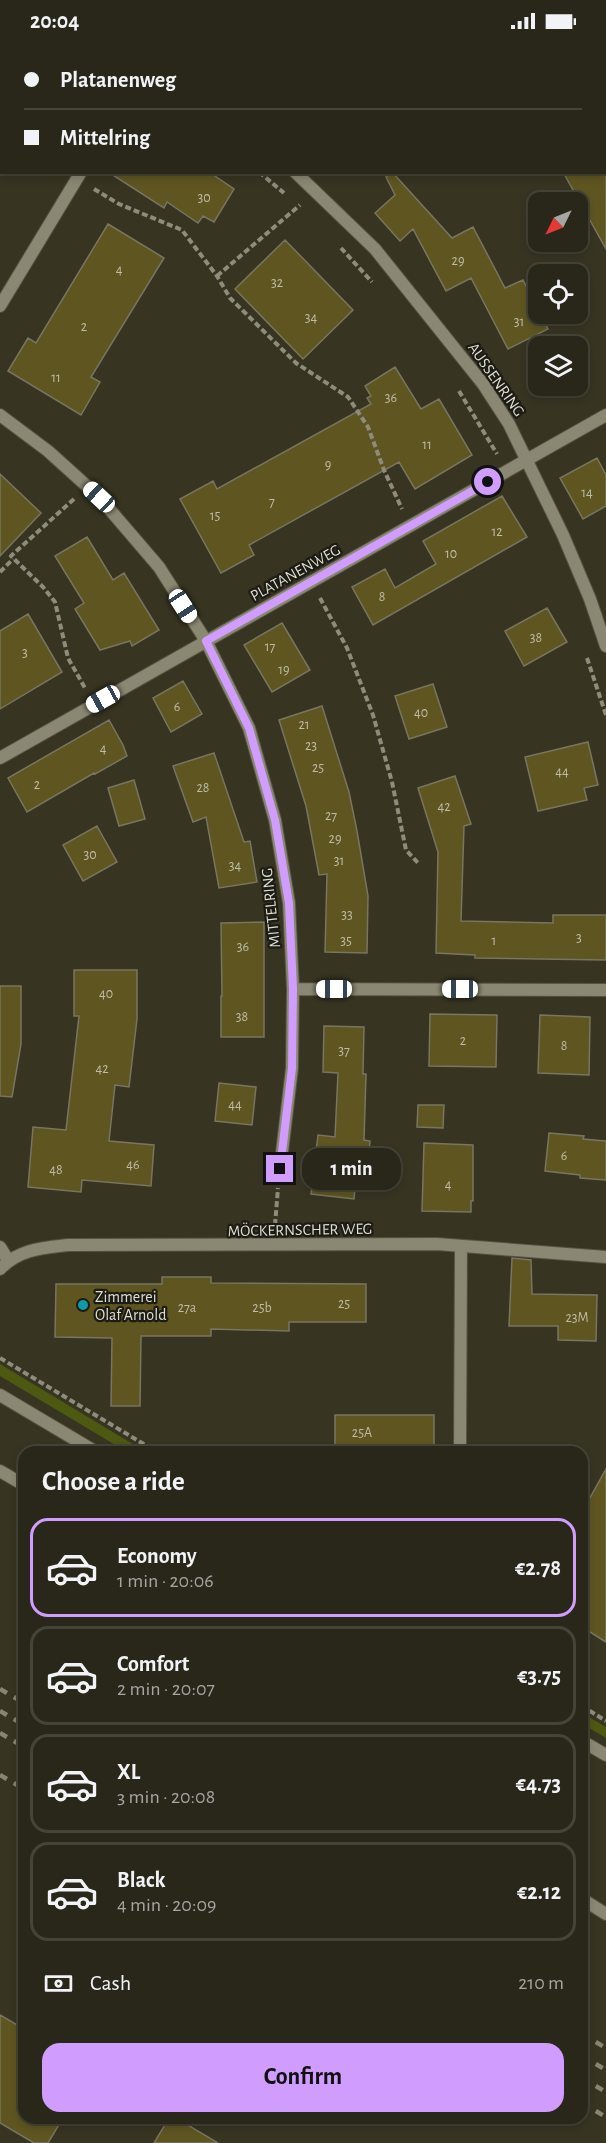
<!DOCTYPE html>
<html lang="en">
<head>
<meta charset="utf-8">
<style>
	:root { --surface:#29271a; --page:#353327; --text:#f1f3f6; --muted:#a5a5a2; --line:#454439; --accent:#d09dff }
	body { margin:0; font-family:"Alegreya Sans",sans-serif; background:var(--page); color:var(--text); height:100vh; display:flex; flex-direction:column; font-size:22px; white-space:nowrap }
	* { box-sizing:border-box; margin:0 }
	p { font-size:20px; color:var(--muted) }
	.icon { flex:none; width:33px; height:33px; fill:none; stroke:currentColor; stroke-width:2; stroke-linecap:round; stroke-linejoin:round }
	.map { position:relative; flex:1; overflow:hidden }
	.side { position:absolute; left:18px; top:1404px; width:570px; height:678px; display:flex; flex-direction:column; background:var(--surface); border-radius:18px; box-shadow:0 3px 9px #0003,0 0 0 2px var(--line) }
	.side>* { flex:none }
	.hud { position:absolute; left:0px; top:0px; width:606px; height:132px; box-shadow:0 3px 9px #0003,0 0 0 2px var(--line); display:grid; align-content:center; height:132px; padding:0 24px; background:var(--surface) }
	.needle { width:39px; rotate:227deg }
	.buttons { position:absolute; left:528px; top:150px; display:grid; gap:12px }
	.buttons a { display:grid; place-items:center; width:60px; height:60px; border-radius:12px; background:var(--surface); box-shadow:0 3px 9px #0003,0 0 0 2px var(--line); font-size:30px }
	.end { position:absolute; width:27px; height:27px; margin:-14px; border:8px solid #d09dff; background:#111; box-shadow:0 0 0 3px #111 }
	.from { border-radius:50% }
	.bubble { position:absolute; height:42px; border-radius:18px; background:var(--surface); box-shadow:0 3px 9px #0003,0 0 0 2px var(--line); font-size:20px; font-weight:700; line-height:42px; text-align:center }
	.car { position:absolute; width:18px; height:36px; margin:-18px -9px; border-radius:8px; box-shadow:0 0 4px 2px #0007; background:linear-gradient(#fff 24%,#345 0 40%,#fff 0 76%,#345 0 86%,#fff 0) }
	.hud b { display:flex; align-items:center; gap:21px; height:57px; font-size:22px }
	.hud b+b { border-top:2px solid var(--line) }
	.hud i { width:15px; height:15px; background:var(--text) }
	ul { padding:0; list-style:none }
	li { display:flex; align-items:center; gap:18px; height:99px; margin:0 12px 9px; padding:0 12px; border:3px solid var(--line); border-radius:18px }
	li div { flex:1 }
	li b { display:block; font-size:22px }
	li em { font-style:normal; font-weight:700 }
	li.current { border-color:var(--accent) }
	li>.icon { width:54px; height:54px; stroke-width:1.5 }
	h2 { padding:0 24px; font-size:27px; line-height:72px }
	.pay { display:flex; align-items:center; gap:15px; height:66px; padding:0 24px; font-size:22px }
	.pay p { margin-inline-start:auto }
	.button { display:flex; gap:12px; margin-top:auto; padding:12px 24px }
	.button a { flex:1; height:69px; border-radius:18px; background:var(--accent); color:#111; font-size:24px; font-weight:700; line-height:69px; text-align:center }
	.status { display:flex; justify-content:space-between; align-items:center; height:42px; padding:0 30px; background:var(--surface); direction:ltr }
	.status svg { height:16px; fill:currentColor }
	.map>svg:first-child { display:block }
	.green { fill:#4d5811 }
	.building { fill:#5e5521; stroke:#787560; stroke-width:1.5 }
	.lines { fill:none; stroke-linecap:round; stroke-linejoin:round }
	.service-casing { stroke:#555242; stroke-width:14 }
	.minor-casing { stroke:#555242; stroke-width:14 }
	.tertiary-casing { stroke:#555242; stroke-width:14 }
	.path { stroke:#8e8c7d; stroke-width:4; stroke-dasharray:6 3; stroke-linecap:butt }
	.service { stroke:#8a8772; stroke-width:12 }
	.minor { stroke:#8a8772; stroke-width:12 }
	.tertiary { stroke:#8a8772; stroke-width:12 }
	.rail { stroke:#878575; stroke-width:4.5; stroke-dasharray:8 8; stroke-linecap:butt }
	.route { stroke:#d09dff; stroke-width:8 }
	.culture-dot { fill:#0f9aa8; stroke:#1d1c14; stroke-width:2 }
	.labels { text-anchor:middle; stroke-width:4.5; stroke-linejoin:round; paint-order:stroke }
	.number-label { font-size:14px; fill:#bfbca6 }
	.street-label { font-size:16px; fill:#dfded2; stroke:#1d1c14 }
	.poi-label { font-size:16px; fill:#dfded2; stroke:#1d1c14; text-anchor:start }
</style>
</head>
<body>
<div class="status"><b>20:04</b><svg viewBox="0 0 49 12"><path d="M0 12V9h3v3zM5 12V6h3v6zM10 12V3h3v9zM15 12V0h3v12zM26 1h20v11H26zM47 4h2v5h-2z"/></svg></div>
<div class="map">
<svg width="606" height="2101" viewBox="0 0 606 2101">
	<rect width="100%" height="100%" fill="#373422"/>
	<path class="green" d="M 0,1322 L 146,1410 L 127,1410 L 0,1334 Z
		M 582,1671 L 606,1685 L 606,1696 L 582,1682 Z"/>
	<path class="building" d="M 108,130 L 209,130 L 234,147 L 214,180 L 203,174 L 198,181 L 167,160 L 164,166 Z
		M 392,130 L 452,196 L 473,185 L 505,246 L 523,238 L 548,287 L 508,307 L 471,236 L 446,249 L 413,187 L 400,199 L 375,171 L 395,153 L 386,135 Z
		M 563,130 L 606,130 L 606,207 Z
		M 108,182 L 164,216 L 91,335 L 100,340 L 81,373 L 8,329 L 28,296 L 36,301 Z
		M 285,198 L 353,268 L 303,317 L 235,247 Z
		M 395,325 L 421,367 L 439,357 L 472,413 L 415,447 L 399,420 L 249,503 L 254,513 L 221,531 L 180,457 L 213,439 L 217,447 L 371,362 L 367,356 L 371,354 L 365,344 Z
		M 597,416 L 606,433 L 606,464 L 583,477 L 560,436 Z
		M 0,432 L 41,471 L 0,514 Z
		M 502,454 L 527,495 L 373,583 L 352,545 L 385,527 L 395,546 L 436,522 L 423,499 Z
		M 87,495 L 113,538 L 124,531 L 159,588 L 132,604 L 130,599 L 100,608 L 75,567 L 84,561 L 55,514 Z
		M 547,566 L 567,600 L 524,624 L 505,589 Z
		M 28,572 L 62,630 L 0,667 L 0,589 Z
		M 282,581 L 310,628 L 272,650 L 244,603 Z
		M 183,639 L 202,672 L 171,690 L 153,656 Z
		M 433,642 L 447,685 L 409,697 L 395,654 Z
		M 322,664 L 349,750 L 357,789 L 368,854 L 367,911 L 325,910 L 327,832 L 319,833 L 306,764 L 279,678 Z
		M 109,678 L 123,703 L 127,714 L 95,732 L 94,731 L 27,770 L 8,736 Z
		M 588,700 L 598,743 L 584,746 L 587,758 L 538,769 L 525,715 Z
		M 214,711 L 244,800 L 250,799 L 257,840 L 219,846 L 206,775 L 193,780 L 173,724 Z
		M 455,734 L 471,782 L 464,784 L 461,879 L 553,881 L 553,873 L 606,873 L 606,918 L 475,916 L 475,913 L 436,911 L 438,810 L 418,746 Z
		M 134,738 L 145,777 L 119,784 L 108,746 Z
		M 97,784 L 117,820 L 83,839 L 63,803 Z
		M 264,880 L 264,995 L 221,995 L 221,954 L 222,954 L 221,881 Z
		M 74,928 L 137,928 L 137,977 L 129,1045 L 115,1043 L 109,1099 L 154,1103 L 151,1144 L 82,1138 L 81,1150 L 28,1145 L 33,1085 L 66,1088 L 79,974 L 74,974 Z
		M 0,944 L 21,944 L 21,1002 L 12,1055 L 0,1054 Z
		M 430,972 L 497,973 L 496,1025 L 429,1024 Z
		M 540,973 L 590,975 L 589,1033 L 538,1031 Z
		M 324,984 L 364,985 L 363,1032 L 366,1032 L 364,1098 L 370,1099 L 367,1129 L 357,1128 L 354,1157 L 311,1152 L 318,1093 L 335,1095 L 338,1031 L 323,1030 Z
		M 219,1041 L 256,1045 L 252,1083 L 215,1079 Z
		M 418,1063 L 444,1063 L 443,1086 L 417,1085 Z
		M 549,1091 L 584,1094 L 583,1097 L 606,1099 L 606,1138 L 580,1136 L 580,1133 L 545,1129 Z
		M 424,1101 L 473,1103 L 473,1159 L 471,1159 L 471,1170 L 422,1169 Z
		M 512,1216 L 531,1218 L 532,1252 L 597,1253 L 596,1299 L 558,1298 L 558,1284 L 509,1284 Z
		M 162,1235 L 211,1235 L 211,1241 L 366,1242 L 366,1280 L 289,1280 L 289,1289 L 211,1287 L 211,1294 L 141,1294 L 140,1364 L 111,1364 L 112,1296 L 55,1295 L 56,1242 L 162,1242 Z
		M 335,1373 L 434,1373 L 434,1407 L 335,1407 Z
		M 606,1427 L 606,1600 L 582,1585 L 582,1470 Z
		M 0,1973 L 24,1987 L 24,2076 L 63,2076 L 48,2101 L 34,2101 L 0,2081 Z
		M 169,2076 L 176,2076 L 218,2101 L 154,2101 Z"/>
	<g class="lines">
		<g class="service-casing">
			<path id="service" d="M 460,1410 L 461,1204
				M 0,1429 L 24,1443
				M 582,1857 L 606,1872"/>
		</g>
		<g class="minor-casing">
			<path id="minor" d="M 101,0 L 104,2
				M 574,0 L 575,2
				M 160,2 L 161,0
				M 604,55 L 606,57
				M 295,130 L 375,207 L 483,342 L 509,382 L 563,493 L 590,557 L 606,604
				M 0,264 L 81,130
				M 0,373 L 48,409 L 99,455 L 159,525 L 206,599 L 249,686 L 275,778 L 289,861 L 293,947 L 292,1026 L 280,1127
				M 0,716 L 606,373
				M 293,947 L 606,948
				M 0,1205 L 8,1218
				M 0,1227 C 19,1207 43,1206 68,1203 L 437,1202 L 606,1215"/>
		</g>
		<g class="tertiary-casing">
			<path id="tertiary" d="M 0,1353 L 96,1410
				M 582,1699 L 606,1713"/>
		</g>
		<path class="path" d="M 59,0 L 62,2
			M 0,90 L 2,91
			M 259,130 L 284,151
			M 94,147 L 119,162 L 182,188 L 217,234 L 230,256 L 296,321 L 348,355 L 368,385 L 384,428 L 402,467
			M 341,206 L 372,240
			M 217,234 L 300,163
			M 459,349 L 497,412
			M 74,457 L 11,514 L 43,545 L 55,560 L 68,616 L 85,646
			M 0,530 L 13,517
			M 320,556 L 347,606 L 373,673 L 392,740 L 406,808 L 419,822
			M 587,616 L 606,673
			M 275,1183 L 278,1146
			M 0,1316 L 157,1410
			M 582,1664 L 606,1679"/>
		<use href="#service" class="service"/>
		<use href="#minor" class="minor"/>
		<use href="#tertiary" class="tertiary"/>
		<path class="rail" d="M 0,1647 L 24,1661
			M 0,1669 L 24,1683
			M 0,1691 L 24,1705
			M 0,1733 L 24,1747
			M 582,1992 L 606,2006
			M 582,2014 L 606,2028
			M 582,2036 L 606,2050
			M 582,2061 L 606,2075"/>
	</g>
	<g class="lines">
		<path class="route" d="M 280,1127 L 292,1026 L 293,947 L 289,861 L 275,778 L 249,686 L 206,599 L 488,440"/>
	</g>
	<circle class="culture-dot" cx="83" cy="1263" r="6"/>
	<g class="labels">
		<g class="number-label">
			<text x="204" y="160">30</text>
			<text x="458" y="223">29</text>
			<text x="119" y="232">4</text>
			<text x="277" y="245">32</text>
			<text x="311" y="280">34</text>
			<text x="519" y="284">31</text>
			<text x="84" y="289">2</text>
			<text x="56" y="340">11</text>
			<text x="391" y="360">36</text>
			<text x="427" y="407">11</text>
			<text x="328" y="427">9</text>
			<text x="587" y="455">14</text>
			<text x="272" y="464">7</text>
			<text x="215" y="478">15</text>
			<text x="497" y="494">12</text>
			<text x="451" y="516">10</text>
			<text x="382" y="559">8</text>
			<text x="536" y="600">38</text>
			<text x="270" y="609">17</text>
			<text x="25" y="615">3</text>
			<text x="284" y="632">19</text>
			<text x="177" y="669">6</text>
			<text x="421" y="675">40</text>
			<text x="304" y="687">21</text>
			<text x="311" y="708">23</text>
			<text x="103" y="711">4</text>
			<text x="318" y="730">25</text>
			<text x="562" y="734">44</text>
			<text x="37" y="747">2</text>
			<text x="203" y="750">28</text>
			<text x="444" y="769">42</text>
			<text x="331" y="778">27</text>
			<text x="335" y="801">29</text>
			<text x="90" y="817">30</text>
			<text x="339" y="823">31</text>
			<text x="235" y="828">34</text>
			<text x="347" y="877">33</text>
			<text x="579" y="900">3</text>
			<text x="346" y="903">35</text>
			<text x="494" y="903">1</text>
			<text x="243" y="909">36</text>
			<text x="106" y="956">40</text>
			<text x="242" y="979">38</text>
			<text x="463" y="1003">2</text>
			<text x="564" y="1008">8</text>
			<text x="344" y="1013">37</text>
			<text x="102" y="1031">42</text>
			<text x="235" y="1067">44</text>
			<text x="564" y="1118">6</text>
			<text x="133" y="1127">46</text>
			<text x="56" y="1132">48</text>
			<text x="448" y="1147">4</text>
			<text x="344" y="1266">25</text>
			<text x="187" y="1270">27a</text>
			<text x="262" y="1270">25b</text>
			<text x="577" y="1280">23M</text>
			<text x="362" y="1395">25A</text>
		</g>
		<g class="street-label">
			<text transform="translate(497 337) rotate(55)" y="6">AUSSENRING</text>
			<text transform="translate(295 530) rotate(-29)" y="6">PLATANENWEG</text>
			<text transform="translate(270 866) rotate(-96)" y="6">MITTELRING</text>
			<text transform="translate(300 1187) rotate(-1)" y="6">MÖCKERNSCHER WEG</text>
		</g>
		<g class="poi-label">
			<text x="95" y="1260">Zimmerei<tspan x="95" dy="18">Olaf Arnold</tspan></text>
		</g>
	</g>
</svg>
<div class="buttons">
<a><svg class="needle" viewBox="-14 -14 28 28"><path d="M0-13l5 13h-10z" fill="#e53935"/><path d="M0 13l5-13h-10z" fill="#a5a5a2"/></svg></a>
<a><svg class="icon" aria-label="locate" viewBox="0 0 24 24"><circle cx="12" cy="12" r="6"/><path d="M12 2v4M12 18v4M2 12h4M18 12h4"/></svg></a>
<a><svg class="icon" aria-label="layers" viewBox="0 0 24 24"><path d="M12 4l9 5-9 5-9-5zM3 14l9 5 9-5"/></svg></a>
</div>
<i class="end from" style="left:488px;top:440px"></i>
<i class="end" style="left:280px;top:1127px"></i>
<div class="bubble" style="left:302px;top:1106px;width:99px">1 min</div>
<i class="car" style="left:99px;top:455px;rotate:313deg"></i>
<i class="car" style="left:183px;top:564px;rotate:147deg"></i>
<i class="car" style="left:103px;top:657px;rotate:241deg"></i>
<i class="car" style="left:334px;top:947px;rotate:270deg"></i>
<i class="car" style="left:460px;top:947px;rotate:270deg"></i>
<div class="hud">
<b><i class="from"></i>Platanenweg</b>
<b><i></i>Mittelring</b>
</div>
<section class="side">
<h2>Choose a ride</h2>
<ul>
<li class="current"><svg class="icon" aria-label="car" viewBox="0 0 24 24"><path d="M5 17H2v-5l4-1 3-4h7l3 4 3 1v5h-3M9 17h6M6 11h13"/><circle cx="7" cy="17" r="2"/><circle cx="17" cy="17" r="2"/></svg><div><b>Economy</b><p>1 min · 20:06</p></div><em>€2.78</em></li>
<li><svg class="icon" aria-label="car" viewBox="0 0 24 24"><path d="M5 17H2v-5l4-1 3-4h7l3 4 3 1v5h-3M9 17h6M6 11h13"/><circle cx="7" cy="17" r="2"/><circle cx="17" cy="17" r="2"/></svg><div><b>Comfort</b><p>2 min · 20:07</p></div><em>€3.75</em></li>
<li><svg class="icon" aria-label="car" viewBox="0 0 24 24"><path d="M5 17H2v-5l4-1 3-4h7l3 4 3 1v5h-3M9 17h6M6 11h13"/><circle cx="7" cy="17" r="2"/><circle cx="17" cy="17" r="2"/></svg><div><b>XL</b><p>3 min · 20:08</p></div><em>€4.73</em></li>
<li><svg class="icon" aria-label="car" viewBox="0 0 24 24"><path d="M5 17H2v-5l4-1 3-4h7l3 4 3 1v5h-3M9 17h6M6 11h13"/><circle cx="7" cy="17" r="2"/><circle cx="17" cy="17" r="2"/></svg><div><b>Black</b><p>4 min · 20:09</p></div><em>€2.12</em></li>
</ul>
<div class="pay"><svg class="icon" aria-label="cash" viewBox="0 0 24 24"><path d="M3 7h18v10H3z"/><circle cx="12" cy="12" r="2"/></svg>Cash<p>210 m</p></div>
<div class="button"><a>Confirm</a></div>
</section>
</div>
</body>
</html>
